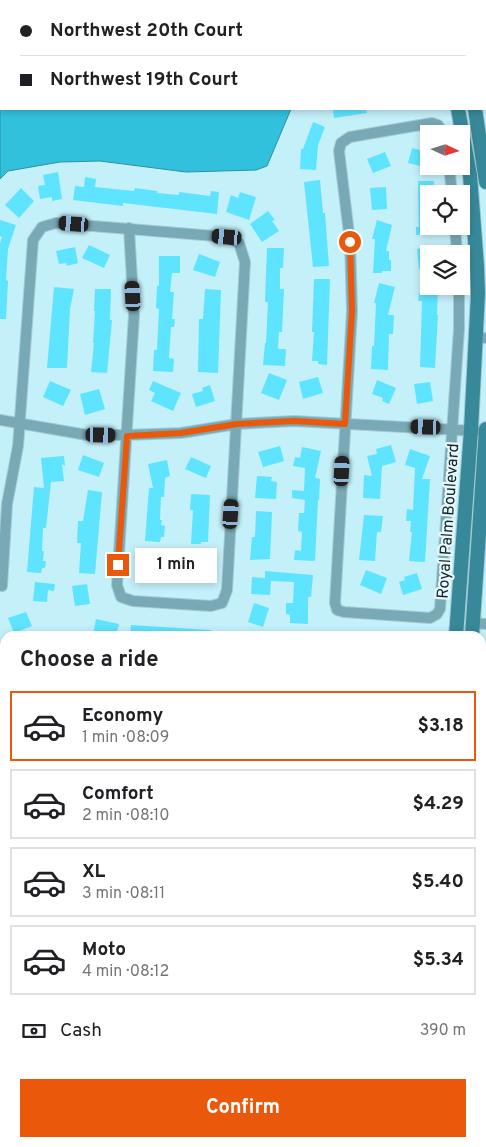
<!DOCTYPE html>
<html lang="en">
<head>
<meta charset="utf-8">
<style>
	:root { --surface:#fff; --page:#f6f6f6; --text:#202124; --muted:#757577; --line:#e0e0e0; --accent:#ea580c }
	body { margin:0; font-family:Overpass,sans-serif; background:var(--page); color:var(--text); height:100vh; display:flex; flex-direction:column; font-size:19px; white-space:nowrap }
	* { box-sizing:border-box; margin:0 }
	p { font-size:16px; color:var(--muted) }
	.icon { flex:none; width:28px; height:28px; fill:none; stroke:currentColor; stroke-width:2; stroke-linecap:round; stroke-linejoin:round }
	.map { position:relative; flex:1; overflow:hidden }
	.details { position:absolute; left:0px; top:631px; width:486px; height:516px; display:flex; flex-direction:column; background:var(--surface); border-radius:15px 15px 0 0; box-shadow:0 2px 8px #0003 }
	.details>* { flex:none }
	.banner { position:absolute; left:0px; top:0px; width:486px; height:110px; box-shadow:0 2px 8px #0003; display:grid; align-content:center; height:110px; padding:0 20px; background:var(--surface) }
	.needle { width:32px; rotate:94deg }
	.buttons { position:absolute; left:420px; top:125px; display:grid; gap:10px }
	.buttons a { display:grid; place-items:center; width:50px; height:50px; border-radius:0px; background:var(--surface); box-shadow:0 2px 8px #0003; font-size:25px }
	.end { position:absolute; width:22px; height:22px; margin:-11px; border:6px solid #ea580c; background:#fff; box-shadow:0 0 0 2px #fff }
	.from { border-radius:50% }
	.bubble { position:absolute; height:35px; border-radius:0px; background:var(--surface); box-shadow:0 2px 8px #0003; font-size:16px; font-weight:700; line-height:35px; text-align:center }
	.car { position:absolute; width:15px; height:30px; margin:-15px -8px; border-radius:6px; box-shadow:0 0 4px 1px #0007; background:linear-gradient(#222 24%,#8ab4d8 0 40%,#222 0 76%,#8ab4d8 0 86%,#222 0) }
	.banner b { display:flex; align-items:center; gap:18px; height:48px; font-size:19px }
	.banner b+b { border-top:1px solid var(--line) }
	.banner i { width:12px; height:12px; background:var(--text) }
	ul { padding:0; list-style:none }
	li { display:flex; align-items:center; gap:15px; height:70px; margin:0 10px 8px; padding:0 10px; border:2px solid var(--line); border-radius:0px }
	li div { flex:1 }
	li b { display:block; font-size:19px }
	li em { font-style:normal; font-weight:700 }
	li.selected { border-color:var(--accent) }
	li>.icon { width:45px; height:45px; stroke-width:1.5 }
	h2 { padding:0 20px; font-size:22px; line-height:60px }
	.pay { display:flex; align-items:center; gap:12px; height:55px; padding:0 20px; font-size:19px }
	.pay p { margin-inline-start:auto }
	.cta { display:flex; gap:10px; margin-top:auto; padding:10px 20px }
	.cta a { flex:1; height:58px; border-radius:0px; background:var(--accent); color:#fff; font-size:20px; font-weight:700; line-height:58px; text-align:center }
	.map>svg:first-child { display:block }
	.green { fill:#74c4d6 }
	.water { fill:#32c1dc; stroke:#2892a6 }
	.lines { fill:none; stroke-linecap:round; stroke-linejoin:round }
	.canal { stroke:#32c1dc; stroke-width:10 }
	.building { fill:#5ee4ff }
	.lane-casing { stroke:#a4cbd4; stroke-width:8 }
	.street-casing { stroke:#a4cbd4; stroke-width:12 }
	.secondary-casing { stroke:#a4cbd4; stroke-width:16 }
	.primary-casing { stroke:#a4cbd4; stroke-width:18 }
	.path { stroke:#8aadb5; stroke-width:2; stroke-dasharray:1 4; stroke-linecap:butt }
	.lane { stroke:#78a9b4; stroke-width:5 }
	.street { stroke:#78a9b4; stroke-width:10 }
	.secondary { stroke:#37899a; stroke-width:14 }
	.primary { stroke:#167080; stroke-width:15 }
	.route { stroke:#ea580c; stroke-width:6 }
	.labels { text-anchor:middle; stroke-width:4.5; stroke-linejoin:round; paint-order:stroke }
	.street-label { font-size:16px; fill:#122327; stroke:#e7f8fc }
</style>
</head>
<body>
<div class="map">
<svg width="486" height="1147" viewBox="0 0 486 1147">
	<rect width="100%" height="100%" fill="#c4f0fa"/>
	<path class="green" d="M 481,708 L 486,709 L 486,907 L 481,906 Z"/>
	<path class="water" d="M 0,62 L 1,109 L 291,109 L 267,166 L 256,170 L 186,172 L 100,161 L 60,162 L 8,171 L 0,179 Z"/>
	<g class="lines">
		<path class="canal" d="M 0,668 L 5,669
			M 481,697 L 486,697"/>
	</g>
	<path class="building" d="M 333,109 L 366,109 L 367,113 L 334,118 Z
		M 313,122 L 325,127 L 318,145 L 316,170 L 300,169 L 301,149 L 303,149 Z
		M 412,148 L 428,152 L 424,167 L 408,163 Z
		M 385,152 L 391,166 L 373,173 L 367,159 Z
		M 58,172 L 62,199 L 52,201 L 52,197 L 40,199 L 38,186 L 45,185 L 43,175 Z
		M 85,177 L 96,179 L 95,187 L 134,191 L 135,188 L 157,191 L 157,193 L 179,195 L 179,192 L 210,196 L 211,191 L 219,192 L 217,214 L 123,203 L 123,206 L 73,200 L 75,186 L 84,187 Z
		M 320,180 L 323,213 L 325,213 L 329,266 L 313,267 L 304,182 Z
		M 418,181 L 434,181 L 434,194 L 429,194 L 429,226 L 436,226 L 436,234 L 416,235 L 416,227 L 419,227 Z
		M 386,187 L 387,209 L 372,210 L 370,188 Z
		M 21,188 L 34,201 L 19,218 L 5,205 Z
		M 240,192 L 256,197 L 249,220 L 226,212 L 231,195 L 238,198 Z
		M 268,211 L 275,220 L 272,221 L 279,231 L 262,242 L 250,224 Z
		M 0,220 L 16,225 L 8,249 L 6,280 L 8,281 L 6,319 L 0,319 L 0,243 L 2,237 L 0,236 Z
		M 377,220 L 392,225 L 386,251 L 389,251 L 389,260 L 391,260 L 391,271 L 382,271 L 382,273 L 373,273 L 375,239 L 372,239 Z
		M 89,245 L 110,255 L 104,268 L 82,258 Z
		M 75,247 L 78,263 L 67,266 L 66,263 L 59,264 L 56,251 Z
		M 267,248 L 284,248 L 283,268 L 280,268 L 280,289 L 284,289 L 282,332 L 279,332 L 278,349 L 286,349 L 285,366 L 263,365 L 265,343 L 266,343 L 268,302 L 265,302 Z
		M 429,248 L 429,268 L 419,269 L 417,249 Z
		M 199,254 L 220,262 L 215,277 L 193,270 Z
		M 159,256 L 180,256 L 180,273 L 172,273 L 170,292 L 174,292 L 172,319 L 175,319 L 174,327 L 171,327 L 169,358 L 174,359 L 173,372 L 153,371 L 154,350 L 157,350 L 159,309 L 156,308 L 157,286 L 159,286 Z
		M 314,279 L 330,279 L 327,365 L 318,364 L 318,361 L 312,361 L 314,332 L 312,332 Z
		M 379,283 L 395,287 L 388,315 L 394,315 L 393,334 L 389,334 L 388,370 L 371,369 L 372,346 L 374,346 L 376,303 L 374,303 Z
		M 423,286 L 438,286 L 437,315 L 438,315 L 435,368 L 420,367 L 422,301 L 418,301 L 419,293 L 423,293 Z
		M 54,287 L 74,289 L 70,309 L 67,368 L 47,368 Z
		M 95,289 L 111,289 L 110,320 L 112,320 L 107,373 L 91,372 L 94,343 L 93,343 L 95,311 L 94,311 Z
		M 205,289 L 221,290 L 218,373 L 198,372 L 199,319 L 203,319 Z
		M 269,373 L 287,380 L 279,400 L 261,393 Z
		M 318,377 L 323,393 L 303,399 L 299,382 Z
		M 377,380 L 396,388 L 389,404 L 382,401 L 383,398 L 372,394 Z
		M 50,381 L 71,390 L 63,406 L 43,397 Z
		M 153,381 L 181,393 L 173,411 L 151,401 L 155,393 L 149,390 Z
		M 430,382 L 433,401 L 417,404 L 414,384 Z
		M 210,385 L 215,401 L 196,407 L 192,394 L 203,391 L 202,388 Z
		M 99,389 L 105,409 L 85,415 L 80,394 Z
		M 391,445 L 396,462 L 382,466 L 380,499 L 363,498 L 364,475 L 372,476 L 367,456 L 377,454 L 376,449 Z
		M 280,446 L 284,461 L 263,467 L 258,452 Z
		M 302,447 L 321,451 L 315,478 L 320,479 L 319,500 L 318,500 L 315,561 L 294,560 L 295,550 L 301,551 L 302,532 L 298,531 L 299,513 L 304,513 L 305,500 L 292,498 L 292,490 L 304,491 L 305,468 L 293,466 L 295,457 L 300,458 Z
		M 410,449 L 430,456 L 422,479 L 430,479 L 425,562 L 409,561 L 412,532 L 410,532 L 411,521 L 406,521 L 407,509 L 413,510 L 415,468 L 405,465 Z
		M 83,455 L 104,463 L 99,477 L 78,470 Z
		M 64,456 L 65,466 L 62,464 L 64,481 L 51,482 L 46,528 L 43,528 L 42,551 L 44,551 L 43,561 L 46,561 L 45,568 L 42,568 L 41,573 L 27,572 L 34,487 L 44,488 L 41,458 Z
		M 191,457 L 211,466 L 206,478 L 185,469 Z
		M 167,460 L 170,476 L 165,478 L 164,497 L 161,497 L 160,520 L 162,520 L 161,525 L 165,526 L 164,537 L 161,537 L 160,542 L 145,541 L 149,488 L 153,488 L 148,464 Z
		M 257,476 L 272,477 L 271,481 L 277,482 L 276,499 L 255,498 Z
		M 88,490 L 102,492 L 95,574 L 79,573 L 81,543 L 77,543 L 78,521 L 83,521 Z
		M 191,494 L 210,495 L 208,542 L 201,542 L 201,544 L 191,544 L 193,510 L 190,510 Z
		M 256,511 L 272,512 L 270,559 L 250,560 L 252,537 L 255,537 Z
		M 364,515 L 383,516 L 381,532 L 377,532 L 375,561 L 359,560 Z
		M 160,556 L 165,575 L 150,579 L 146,559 Z
		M 201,563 L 204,578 L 185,582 L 182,567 Z
		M 366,570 L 387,578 L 381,594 L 360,585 Z
		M 265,571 L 313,575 L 311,597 L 308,597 L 308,624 L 290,623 L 290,615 L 286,614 L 286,603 L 293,603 L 294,582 L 271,581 L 270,595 L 251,594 L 252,577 L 265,578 Z
		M 417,573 L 422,589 L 403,595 L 399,582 L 405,580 L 404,577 Z
		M 35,582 L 55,584 L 54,591 L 48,590 L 47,602 L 33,601 Z
		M 87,584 L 90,604 L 75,606 L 72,586 Z
		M 254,603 L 269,608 L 263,627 L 248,622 Z
		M 26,612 L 32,626 L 14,633 L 8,618 Z
		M 96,619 L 119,624 L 116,636 L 93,635 Z
		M 131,625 L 211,630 L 211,636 L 130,636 Z"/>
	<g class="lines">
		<g class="lane-casing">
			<path id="lane" d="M 0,925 L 4,883
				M 0,1122 L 5,1122
				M 481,1129 L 486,1126
				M 13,1147 L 13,1142
				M 48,1147 L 48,1142
				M 114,1147 L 115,1142
				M 254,1147 L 255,1142
				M 312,1147 L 312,1142
				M 336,1147 L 337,1142
				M 472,1147 L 472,1142"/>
		</g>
		<g class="street-casing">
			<path id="street" d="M 100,0 L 100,1
				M 202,1 L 203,0
				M 444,134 L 438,125 L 432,123 L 350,137 L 341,143 L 339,151 L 350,242 L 352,311 L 335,603 L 337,610 L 344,612 L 430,618 L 437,614 L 440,609 L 459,329 L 459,286
				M 449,166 L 452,194
				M 455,226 L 457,254
				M 476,337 L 486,338
				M 0,420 L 87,435 L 127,435 L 181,433 L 237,424 L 294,421 L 476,431
				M 2,586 L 7,504 L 18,446 L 33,240 L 42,227 L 56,223 L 227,237 L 239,243 L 245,262 L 227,590 L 222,603 L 211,606 L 133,601 L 121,597 L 117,585 L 134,315 L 129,228
				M 473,623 L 486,624
				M 0,883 L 5,883
				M 481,920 L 486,920"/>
		</g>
		<g class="secondary-casing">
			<path id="secondary" d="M 437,0 L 438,1
				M 453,0 L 454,1
				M 475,109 L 486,182
				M 456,636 L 471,430 L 478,293 L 477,266 L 470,175 L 458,109
				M 472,636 L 486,429
				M 372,1147 L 373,1142
				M 394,1147 L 394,1142"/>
		</g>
		<g class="primary-casing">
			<path id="primary" d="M 0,1008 L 5,1008
				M 481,1037 L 486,1037
				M 0,1038 L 5,1038
				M 481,1067 L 486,1067"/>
		</g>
		<path class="path" d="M 36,1 L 36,0
			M 214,1 L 214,0
			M 0,18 L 1,18
			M 486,790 L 484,797 L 486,811"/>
		<use href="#lane" class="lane"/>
		<use href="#street" class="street"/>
		<use href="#secondary" class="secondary"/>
		<use href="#primary" class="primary"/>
	</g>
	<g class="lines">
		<path class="route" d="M 118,565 L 127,436 L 181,433 L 237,424 L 294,421 L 345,424 L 352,311 L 350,242"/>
	</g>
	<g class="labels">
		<g class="street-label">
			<text transform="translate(447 521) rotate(-86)" y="6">Royal Palm Boulevard</text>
		</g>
	</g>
</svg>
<div class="buttons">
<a><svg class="needle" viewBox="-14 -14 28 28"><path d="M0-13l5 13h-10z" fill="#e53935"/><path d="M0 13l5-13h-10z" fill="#757577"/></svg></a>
<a><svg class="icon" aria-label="locate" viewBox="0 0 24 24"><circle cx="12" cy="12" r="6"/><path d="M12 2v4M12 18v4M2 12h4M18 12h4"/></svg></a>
<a><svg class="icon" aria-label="layers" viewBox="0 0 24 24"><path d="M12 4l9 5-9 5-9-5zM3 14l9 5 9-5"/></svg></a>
</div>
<i class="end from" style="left:350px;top:242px"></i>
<i class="end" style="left:118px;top:565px"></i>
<div class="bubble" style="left:135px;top:548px;width:82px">1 min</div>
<i class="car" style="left:74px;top:224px;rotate:274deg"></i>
<i class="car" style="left:227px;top:237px;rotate:275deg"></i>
<i class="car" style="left:133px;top:296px;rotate:357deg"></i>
<i class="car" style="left:426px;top:427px;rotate:272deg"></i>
<i class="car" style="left:101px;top:435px;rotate:91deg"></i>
<i class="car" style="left:342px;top:471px;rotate:3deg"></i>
<i class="car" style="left:231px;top:514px;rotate:4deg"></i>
<div class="banner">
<b><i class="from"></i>Northwest 20th Court</b>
<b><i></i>Northwest 19th Court</b>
</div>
<section class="details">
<h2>Choose a ride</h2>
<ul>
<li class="selected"><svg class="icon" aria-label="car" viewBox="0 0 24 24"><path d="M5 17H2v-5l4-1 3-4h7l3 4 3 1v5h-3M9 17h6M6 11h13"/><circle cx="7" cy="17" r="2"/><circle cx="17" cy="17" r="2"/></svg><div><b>Economy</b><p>1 min · 08:09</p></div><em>$3.18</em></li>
<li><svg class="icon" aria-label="car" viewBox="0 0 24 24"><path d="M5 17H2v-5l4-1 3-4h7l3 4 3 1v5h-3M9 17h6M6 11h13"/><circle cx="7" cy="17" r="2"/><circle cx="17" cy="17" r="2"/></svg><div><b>Comfort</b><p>2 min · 08:10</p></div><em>$4.29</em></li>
<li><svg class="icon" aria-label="car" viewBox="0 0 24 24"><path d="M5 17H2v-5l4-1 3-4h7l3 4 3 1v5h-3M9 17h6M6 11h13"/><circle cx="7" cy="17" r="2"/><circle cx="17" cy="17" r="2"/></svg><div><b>XL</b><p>3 min · 08:11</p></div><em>$5.40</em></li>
<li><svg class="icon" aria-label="car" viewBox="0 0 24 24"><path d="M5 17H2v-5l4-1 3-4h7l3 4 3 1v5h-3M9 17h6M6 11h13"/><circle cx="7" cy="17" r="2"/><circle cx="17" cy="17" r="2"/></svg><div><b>Moto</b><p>4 min · 08:12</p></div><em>$5.34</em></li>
</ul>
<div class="pay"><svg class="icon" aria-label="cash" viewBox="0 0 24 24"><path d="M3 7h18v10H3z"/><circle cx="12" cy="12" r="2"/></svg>Cash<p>390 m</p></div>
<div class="cta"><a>Confirm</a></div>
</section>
</div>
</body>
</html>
